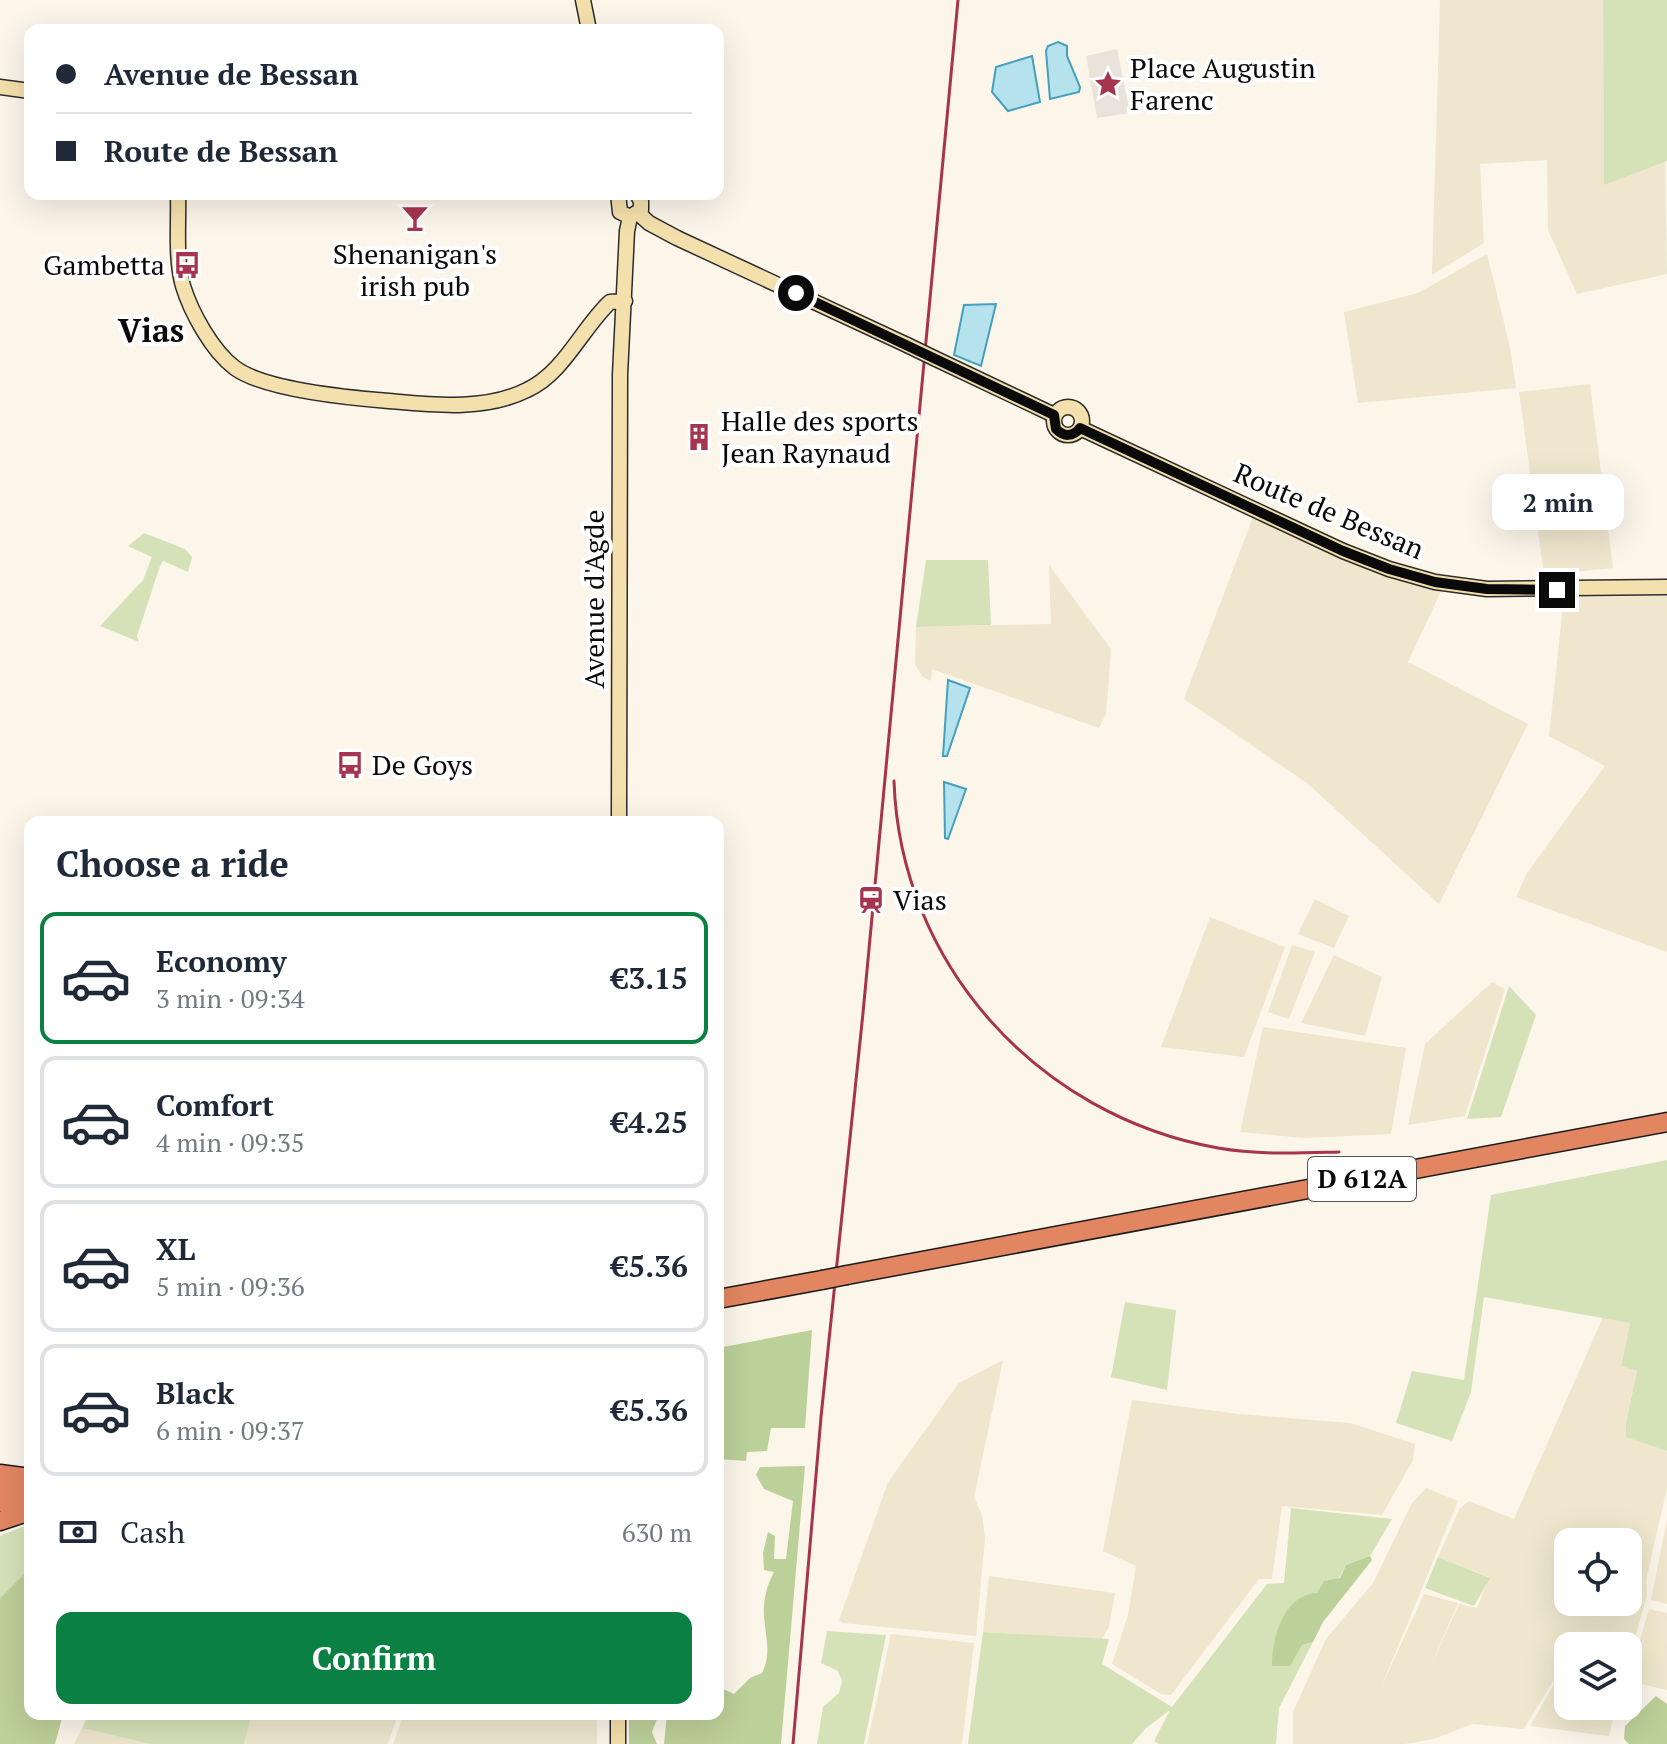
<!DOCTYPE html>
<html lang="en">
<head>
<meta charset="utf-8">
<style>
	:root { --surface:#fff; --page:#f2f2f3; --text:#1f2937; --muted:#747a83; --line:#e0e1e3; --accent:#0b8043 }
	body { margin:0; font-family:"PT Serif",serif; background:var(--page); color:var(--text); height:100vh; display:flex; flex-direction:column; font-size:30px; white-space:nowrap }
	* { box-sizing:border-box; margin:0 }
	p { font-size:26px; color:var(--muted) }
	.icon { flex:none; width:44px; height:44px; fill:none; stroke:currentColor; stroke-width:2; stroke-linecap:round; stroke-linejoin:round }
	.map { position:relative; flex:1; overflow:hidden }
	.drawer { position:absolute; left:24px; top:816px; width:700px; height:904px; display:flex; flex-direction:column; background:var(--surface); border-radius:16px; box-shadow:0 8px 32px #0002 }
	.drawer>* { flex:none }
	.hud { position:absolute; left:24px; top:24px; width:700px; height:176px; border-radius:16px; box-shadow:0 8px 32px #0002; display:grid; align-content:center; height:176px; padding:0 32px; background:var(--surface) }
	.tools { position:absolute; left:1554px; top:1528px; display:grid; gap:16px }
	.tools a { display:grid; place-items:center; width:88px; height:88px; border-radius:16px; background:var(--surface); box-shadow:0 8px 32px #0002; font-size:40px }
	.end { position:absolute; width:36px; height:36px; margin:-18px; border:10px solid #0a0a0a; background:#fff; box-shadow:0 0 0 4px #fff }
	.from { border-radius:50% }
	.bubble { position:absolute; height:56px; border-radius:16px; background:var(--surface); box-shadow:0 8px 32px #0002; font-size:26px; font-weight:700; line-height:56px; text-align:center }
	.hud b { display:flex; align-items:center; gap:28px; height:76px; font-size:30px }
	.hud b+b { border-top:2px solid var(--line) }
	.hud i { width:20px; height:20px; background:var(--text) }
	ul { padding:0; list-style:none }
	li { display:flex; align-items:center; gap:24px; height:132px; margin:0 16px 12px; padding:0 16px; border:4px solid var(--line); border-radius:16px }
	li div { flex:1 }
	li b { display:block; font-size:30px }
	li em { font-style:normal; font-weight:700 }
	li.active { border-color:var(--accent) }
	li>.icon { width:72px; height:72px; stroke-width:1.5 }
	h2 { padding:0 32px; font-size:36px; line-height:96px }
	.pay { display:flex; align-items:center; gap:20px; height:88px; padding:0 32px; font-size:30px }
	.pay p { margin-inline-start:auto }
	.cta { display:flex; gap:16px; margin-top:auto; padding:16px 32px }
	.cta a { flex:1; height:92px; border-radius:16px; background:var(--accent); color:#fff; font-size:32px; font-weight:700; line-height:92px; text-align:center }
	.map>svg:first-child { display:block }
	.farmland { fill:#efe6cd; fill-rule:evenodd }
	.green { fill:#d5e2b8 }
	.forest { fill:#bcd099 }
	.plaza { fill:#eae3db }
	.water { fill:#b5e2ed; stroke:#45a1bb; stroke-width:2 }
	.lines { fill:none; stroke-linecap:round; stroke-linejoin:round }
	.secondary-casing { stroke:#2c2c2c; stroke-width:17 }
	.highway-casing { stroke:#1b1b1b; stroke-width:21 }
	.secondary { stroke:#f4e0ac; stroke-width:14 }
	.highway { stroke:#e28662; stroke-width:18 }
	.rail { stroke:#a7344e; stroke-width:3 }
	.secondary-bridge-casing { stroke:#2c2c2c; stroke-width:17; stroke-linecap:butt }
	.highway-bridge-casing { stroke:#1b1b1b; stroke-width:21; stroke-linecap:butt }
	.secondary-bridge { stroke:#f4e0ac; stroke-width:14 }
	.highway-bridge { stroke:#e28662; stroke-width:18 }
	.route { stroke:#0a0a0a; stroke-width:10 }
	.labels { text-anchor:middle; stroke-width:8; stroke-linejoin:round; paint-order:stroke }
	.shield { fill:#fff; stroke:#545454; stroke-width:2 }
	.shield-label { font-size:26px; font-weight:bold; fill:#0a0a0a }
	.poi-label { font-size:28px; fill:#0a0a0a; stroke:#fff; text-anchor:start }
	.street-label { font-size:28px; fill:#0a0a0a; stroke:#fff }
	.quarter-label { font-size:32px; font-weight:bold; fill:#0a0a0a; stroke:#fff }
</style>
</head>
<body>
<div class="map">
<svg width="1667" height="1744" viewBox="0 0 1667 1744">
	<rect width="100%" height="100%" fill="#fcf5ea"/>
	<path class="farmland" d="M 1440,0 L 1603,0 L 1604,184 L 1665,161 L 1667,274 L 1577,294 L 1548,230 L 1547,160 L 1480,164 L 1484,243 L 1432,275 Z
		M 1487,254 L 1510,347 L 1516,388 L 1358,403 L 1344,312 L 1418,293 Z
		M 1590,384 L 1613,568 L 1544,575 L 1519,392 Z
		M 1253,517 L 1358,563 L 1442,589 L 1408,662 L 1528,724 L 1439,904 L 1307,783 L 1184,699 Z
		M 1049,565 L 1111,649 L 1106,714 L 1099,728 L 932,669 L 931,681 L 923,677 L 915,665 L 916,627 L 1051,624 Z
		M 1667,596 L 1667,952 L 1516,897 L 1527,873 L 1605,766 L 1549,736 L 1564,597 Z
		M 1315,899 L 1349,916 L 1334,948 L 1298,934 Z
		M 1210,917 L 1285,947 L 1244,1057 L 1161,1047 Z
		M 1292,945 L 1315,952 L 1289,1019 L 1268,1012 Z
		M 1334,955 L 1382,977 L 1365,1036 L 1301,1023 Z
		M 1492,982 L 1505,989 L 1465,1116 L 1408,1125 L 1425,1044 Z
		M 1263,1027 L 1406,1048 L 1391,1134 L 1304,1138 L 1240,1132 Z
		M 1603,1317 L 1630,1323 L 1621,1365 L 1637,1371 L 1626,1421 L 1626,1436 L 1667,1451 L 1667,1488 L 1646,1580 L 1647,1595 L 1628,1663 L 1628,1646 L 1576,1646 L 1579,1638 L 1574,1646 L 1568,1646 L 1568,1656 L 1524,1729 L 1472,1724 L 1434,1739 L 1405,1744 L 1293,1744 L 1293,1712 L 1326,1639 L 1373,1583 L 1412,1503 L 1426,1488 L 1458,1501 L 1380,1690 L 1424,1594 L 1458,1603 L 1429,1670 L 1459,1604 L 1477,1608 L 1489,1577 L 1438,1557 L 1460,1508 L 1469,1501 L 1514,1519 ZM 1568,1542 L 1628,1542 L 1628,1602 L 1568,1602 Z
		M 1003,1360 L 974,1497 L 982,1515 L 985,1538 L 976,1636 L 843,1623 L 839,1620 L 888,1482 L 959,1383 Z
		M 1132,1400 L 1239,1414 L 1350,1423 L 1415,1444 L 1413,1460 L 1382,1515 L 1282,1506 L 1272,1579 L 1259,1579 L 1171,1695 L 1161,1694 L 1112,1664 L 1128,1615 L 1136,1566 L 1103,1551 Z
		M 1667,1520 L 1667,1604 L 1651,1600 Z
		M 989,1576 L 1115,1593 L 1109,1627 L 1102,1639 L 983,1632 Z
		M 1649,1609 L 1667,1613 L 1667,1690 L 1628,1681 Z
		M 891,1634 L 974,1643 L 962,1744 L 867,1744 Z
		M 1568,1660 L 1568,1706 L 1616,1706 L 1609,1736 L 1530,1726 Z
		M 252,1714 L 398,1714 L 388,1744 L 244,1744 Z
		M 404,1714 L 597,1714 L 597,1744 L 393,1744 Z
		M 82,1728 L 150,1744 L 74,1744 Z"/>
	<path class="green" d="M 1603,0 L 1667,0 L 1667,161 L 1604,185 Z
		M 144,533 L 185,549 L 192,557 L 188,572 L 163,561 L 160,566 L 137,636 L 139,642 L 100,626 L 143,580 L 152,557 L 128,546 Z
		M 926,560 L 988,560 L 991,625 L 916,627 Z
		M 1509,986 L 1536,1015 L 1501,1117 L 1467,1119 Z
		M 1667,1160 L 1667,1451 L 1626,1437 L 1626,1422 L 1637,1371 L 1621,1366 L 1630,1323 L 1484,1297 L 1471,1392 L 1452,1441 L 1396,1423 L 1412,1371 L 1464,1380 L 1491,1195 Z
		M 1125,1302 L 1176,1310 L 1167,1390 L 1111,1377 Z
		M 1291,1508 L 1392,1519 L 1370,1556 L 1346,1565 L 1302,1645 L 1313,1642 L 1279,1708 L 1276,1744 L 1159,1744 L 1154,1741 L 1170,1710 L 1146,1728 L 1132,1744 L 968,1744 L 983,1632 L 1109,1639 L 1102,1664 L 1172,1707 L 1267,1584 L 1284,1583 Z
		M 30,1524 L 30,1568 L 0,1598 L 0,1536 Z
		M 1438,1557 L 1490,1578 L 1474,1606 L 1425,1588 Z
		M 827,1631 L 886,1635 L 864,1744 L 817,1744 L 823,1707 L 839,1693 L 842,1681 L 838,1671 L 821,1663 Z
		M 89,1714 L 252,1714 L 244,1744 L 150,1744 L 82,1728 Z"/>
	<path class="forest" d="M 812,1330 L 805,1428 L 771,1428 L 767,1451 L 747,1452 L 746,1461 L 718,1459 L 718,1348 Z
		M 805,1466 L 781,1744 L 664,1744 L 667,1714 L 718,1714 L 719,1687 L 734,1694 L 750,1678 L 762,1673 C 772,1653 765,1636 764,1615 C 763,1600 767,1585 774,1572 L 764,1570 L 763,1553 L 768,1532 L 775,1536 L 774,1559 L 786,1559 L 793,1501 L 764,1489 L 756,1475 L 760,1467 Z
		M 1370,1556 L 1372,1560 L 1323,1622 L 1313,1642 L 1302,1645 L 1290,1666 L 1272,1666 C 1272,1638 1283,1595 1317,1593 L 1324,1581 L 1340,1578 L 1346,1565 Z
		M 30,1568 L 30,1714 L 63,1714 L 55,1744 L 0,1744 L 0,1598 Z
		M 1656,1696 L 1667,1704 L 1667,1744 L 1629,1744 L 1624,1739 L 1625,1726 Z
		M 629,1714 L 659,1714 L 652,1732 L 657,1744 L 629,1744 Z"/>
	<path class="plaza" d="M 1117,49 L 1130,113 L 1097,118 L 1086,56 Z"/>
	<path class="water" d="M 1058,42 L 1067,46 L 1067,56 L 1080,87 L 1079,92 L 1050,99 L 1046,51 L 1048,46 Z
		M 1032,56 L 1040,102 L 1008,111 L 992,92 L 996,67 Z
		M 996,304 L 981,366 L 954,355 L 964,305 Z
		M 948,680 L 970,688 L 947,756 L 943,756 Z
		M 944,782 L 966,789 L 948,839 L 945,838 Z"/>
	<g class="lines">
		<g class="secondary-casing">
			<path id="secondary" d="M 583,0 L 589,30
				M 0,87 L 30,91
				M 178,194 C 179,223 175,258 183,286 C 191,312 212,351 235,368 C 265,390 351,398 389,401 C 434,405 485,411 527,390 C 564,373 582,328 610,302 L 625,301
				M 618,194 L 620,212 L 630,217 L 641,210 L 641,201 L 637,194
				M 638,213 L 649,223 L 677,238 L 907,345
				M 936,359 L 1054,415
				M1054 421a14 14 0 1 1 28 0a14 14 0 1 1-28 0Z
				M 1080,428 L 1343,551 L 1389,569 L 1435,582 L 1487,589 L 1667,587
				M 619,822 L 620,375 L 627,231 L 630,217
				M 618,1744 L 618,1714"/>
		</g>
		<g class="highway-casing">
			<path id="highway" d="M 847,1275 L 1667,1122
				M 718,1299 L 822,1280
				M 0,1474 L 30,1478
				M 0,1489 L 30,1487
				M 0,1502 L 30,1500
				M 0,1521 L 30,1511"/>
		</g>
		<use href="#secondary" class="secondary"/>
		<use href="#highway" class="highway"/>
		<path class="rail" d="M 894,781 C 900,964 1038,1116 1218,1148 C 1258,1155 1299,1153 1339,1152
			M 793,1744 L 821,1417 L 863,1013 L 958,0"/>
		<g class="secondary-bridge-casing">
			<path id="secondary-bridge" d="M 907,345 L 936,359"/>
		</g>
		<g class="highway-bridge-casing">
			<path id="highway-bridge" d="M 822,1280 L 847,1275"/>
		</g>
		<use href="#secondary-bridge" class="secondary-bridge"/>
		<use href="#highway-bridge" class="highway-bridge"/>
	</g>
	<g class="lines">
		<path class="route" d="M 796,293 L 1054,415 L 1056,429 C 1064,437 1073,437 1080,428 L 1343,551 L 1389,569 L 1435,582 L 1487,589 L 1557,590"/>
	</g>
	<defs>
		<g id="sight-bare" transform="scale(2.16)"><path d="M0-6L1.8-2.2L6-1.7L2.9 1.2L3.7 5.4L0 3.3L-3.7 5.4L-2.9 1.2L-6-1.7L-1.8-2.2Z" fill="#a7344e" stroke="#fff" stroke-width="2.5" paint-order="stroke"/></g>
		<g id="bar-bare" transform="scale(2.16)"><path d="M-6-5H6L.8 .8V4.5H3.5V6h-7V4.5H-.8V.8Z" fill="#a7344e" stroke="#fff" stroke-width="2.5" paint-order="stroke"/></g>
		<g id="bus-bare" transform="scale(2.16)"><path d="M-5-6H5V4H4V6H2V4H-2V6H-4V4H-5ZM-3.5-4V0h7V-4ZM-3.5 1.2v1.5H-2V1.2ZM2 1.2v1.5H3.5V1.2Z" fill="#a7344e" stroke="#fff" stroke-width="2.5" paint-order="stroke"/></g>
		<g id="building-bare" transform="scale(2.16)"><path d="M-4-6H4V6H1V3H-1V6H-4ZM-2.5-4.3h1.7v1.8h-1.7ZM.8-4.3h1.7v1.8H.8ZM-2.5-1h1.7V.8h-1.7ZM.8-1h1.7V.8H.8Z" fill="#a7344e" stroke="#fff" stroke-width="2.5" paint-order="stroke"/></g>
		<g id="station-bare" transform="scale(2.16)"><path d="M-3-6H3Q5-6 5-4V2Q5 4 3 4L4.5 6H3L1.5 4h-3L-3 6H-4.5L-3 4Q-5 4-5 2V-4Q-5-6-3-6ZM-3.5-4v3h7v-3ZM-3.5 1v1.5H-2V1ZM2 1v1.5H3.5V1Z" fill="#a7344e" stroke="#fff" stroke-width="2.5" paint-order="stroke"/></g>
	</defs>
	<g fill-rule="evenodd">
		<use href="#sight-bare" x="1108" y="84"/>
		<use href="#bar-bare" x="415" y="218"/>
		<use href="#bus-bare" x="187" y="265"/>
		<use href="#building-bare" x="699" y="437"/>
		<use href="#bus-bare" x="350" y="765"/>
		<use href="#station-bare" x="871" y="900"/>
	</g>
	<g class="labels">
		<rect class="shield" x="1308" y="1157" width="108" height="44" rx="6"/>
		<g class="shield-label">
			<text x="1362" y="1188">D 612A</text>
		</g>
		<g class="poi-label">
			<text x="1130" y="78">Place Augustin<tspan x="1130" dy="32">Farenc</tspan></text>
			<text x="415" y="264" text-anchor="middle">Shenanigan's<tspan x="415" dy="32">irish pub</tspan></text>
			<text x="165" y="275" text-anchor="end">Gambetta</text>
			<text x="721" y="431">Halle des sports<tspan x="721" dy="32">Jean Raynaud</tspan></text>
			<text x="372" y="775">De Goys</text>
			<text x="893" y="910">Vias</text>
		</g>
		<g class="street-label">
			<text transform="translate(1329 511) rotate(23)" y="10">Route de Bessan</text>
			<text transform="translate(594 599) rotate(-90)" y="10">Avenue d'Agde</text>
		</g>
		<g class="quarter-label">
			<text x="151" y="342">Vias</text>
		</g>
	</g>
</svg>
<div class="tools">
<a><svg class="icon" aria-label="locate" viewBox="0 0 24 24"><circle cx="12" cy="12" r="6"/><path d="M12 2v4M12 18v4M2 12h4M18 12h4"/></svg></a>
<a><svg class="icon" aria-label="layers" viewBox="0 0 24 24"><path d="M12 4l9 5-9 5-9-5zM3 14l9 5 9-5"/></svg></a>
</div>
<i class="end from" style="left:796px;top:293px"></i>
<i class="end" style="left:1557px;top:590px"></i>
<div class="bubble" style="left:1492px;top:474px;width:132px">2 min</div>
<div class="hud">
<b><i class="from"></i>Avenue de Bessan</b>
<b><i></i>Route de Bessan</b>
</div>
<section class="drawer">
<h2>Choose a ride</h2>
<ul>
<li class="active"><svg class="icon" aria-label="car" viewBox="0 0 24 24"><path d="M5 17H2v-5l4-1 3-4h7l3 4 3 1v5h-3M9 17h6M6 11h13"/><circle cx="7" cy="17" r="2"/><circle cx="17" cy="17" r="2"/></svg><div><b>Economy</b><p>3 min · 09:34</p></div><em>€3.15</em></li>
<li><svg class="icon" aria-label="car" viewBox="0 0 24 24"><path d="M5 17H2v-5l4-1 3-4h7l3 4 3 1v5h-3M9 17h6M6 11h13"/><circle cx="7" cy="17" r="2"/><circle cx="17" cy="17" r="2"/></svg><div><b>Comfort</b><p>4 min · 09:35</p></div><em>€4.25</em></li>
<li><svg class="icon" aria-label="car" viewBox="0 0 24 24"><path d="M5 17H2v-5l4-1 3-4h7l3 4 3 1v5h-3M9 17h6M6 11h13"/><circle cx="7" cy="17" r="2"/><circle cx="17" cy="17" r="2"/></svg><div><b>XL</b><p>5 min · 09:36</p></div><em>€5.36</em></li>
<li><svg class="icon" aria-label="car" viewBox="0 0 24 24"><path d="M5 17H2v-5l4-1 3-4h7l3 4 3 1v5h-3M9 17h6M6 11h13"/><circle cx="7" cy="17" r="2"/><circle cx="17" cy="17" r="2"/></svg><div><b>Black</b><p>6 min · 09:37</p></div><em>€5.36</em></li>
</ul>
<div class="pay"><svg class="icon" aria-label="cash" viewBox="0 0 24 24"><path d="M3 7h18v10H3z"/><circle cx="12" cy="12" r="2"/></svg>Cash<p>630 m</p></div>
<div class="cta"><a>Confirm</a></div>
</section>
</div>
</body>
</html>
